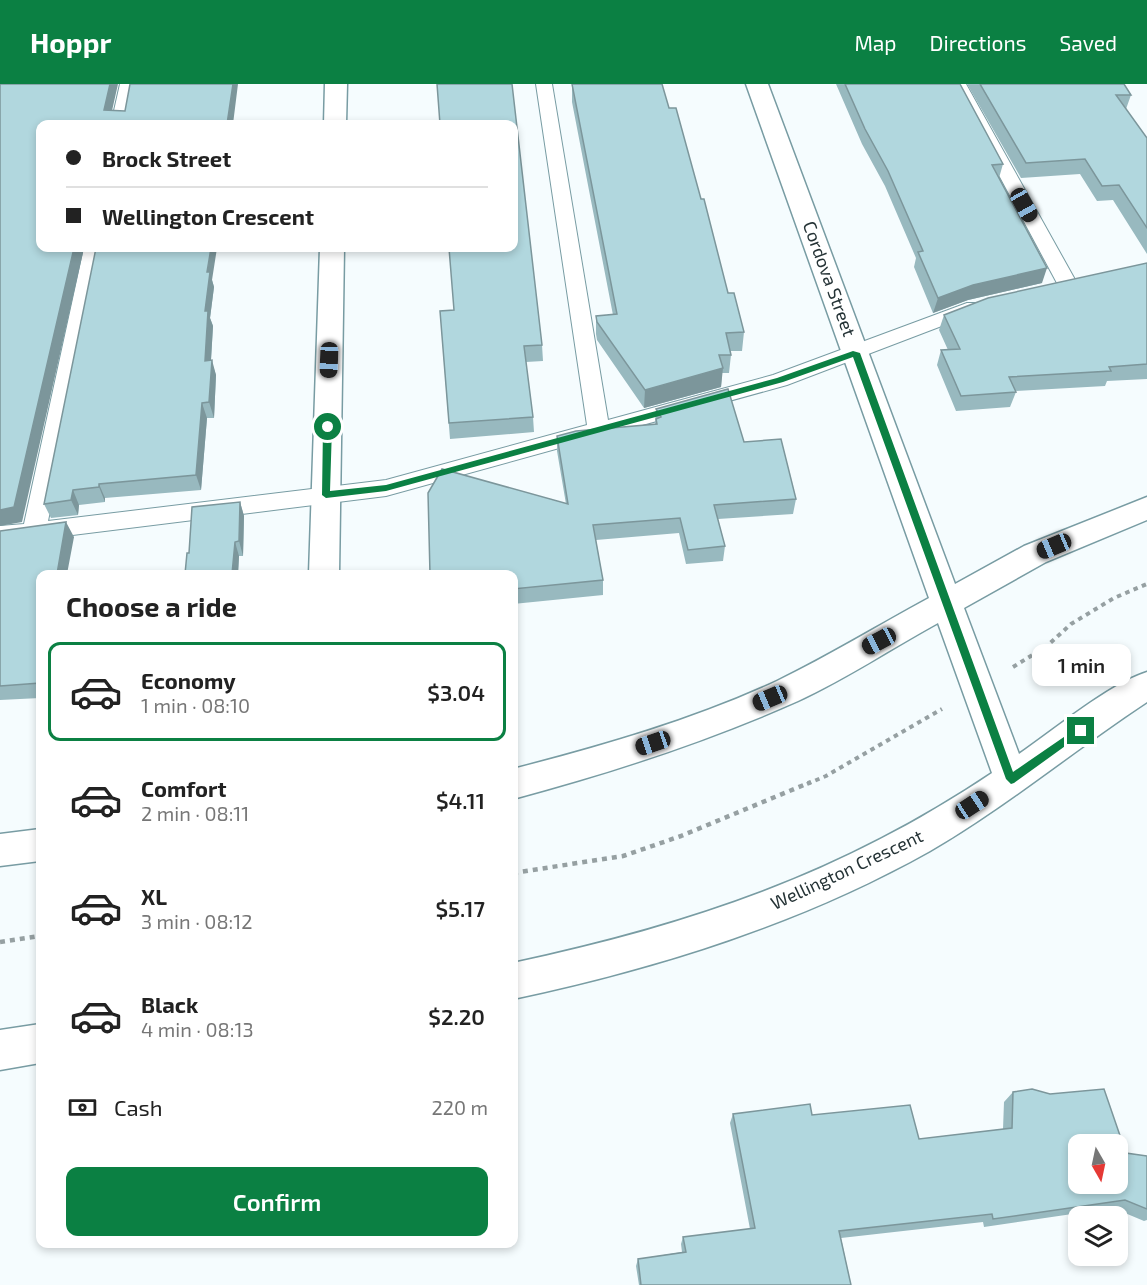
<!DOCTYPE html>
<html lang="en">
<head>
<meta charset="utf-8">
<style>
	:root { --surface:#fff; --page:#f6f6f6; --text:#222; --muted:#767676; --line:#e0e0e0; --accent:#0b8043 }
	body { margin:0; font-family:"Exo 2",sans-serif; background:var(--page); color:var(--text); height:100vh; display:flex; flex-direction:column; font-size:22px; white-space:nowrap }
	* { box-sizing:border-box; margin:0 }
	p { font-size:20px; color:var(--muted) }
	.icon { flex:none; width:33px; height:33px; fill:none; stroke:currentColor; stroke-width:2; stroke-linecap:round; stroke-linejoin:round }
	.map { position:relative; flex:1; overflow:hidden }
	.drawer { position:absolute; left:36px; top:486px; width:482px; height:678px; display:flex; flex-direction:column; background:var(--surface); border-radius:12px; box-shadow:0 3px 9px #0003 }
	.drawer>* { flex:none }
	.guide { position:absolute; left:36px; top:36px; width:482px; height:132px; border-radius:12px; box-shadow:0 3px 9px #0003; display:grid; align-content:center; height:132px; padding:0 30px; background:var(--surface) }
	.needle { width:39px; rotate:171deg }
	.tools { position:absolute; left:1068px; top:1050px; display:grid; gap:12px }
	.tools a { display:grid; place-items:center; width:60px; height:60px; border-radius:12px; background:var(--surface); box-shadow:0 3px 9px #0003; font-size:30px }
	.end { position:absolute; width:27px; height:27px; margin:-14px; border:8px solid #0b8043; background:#fff; box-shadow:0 0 0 3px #fff }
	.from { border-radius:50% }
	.bubble { position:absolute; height:42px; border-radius:12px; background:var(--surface); box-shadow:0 3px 9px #0003; font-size:20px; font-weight:600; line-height:42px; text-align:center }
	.car { position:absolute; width:18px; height:36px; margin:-18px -9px; border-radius:8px; box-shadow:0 0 4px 2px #0007; background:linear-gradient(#222 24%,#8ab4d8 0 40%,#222 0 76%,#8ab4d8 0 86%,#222 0) }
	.guide b { display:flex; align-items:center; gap:21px; height:57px; font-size:22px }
	.guide b+b { border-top:2px solid var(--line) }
	.guide i { width:15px; height:15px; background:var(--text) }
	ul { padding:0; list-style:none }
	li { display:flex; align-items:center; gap:18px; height:99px; margin:0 12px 9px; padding:0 18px; border:3px solid transparent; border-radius:12px }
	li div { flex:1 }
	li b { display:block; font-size:22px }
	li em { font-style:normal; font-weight:600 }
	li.active { border-color:var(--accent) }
	li>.icon { width:54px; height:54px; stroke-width:1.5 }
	h2 { padding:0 30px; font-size:27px; line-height:72px }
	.pay { display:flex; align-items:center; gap:15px; height:66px; padding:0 30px; font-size:22px }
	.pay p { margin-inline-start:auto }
	.button { display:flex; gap:12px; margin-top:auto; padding:12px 30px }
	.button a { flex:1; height:69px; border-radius:12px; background:var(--accent); color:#fff; font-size:24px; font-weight:600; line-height:69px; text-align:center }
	header { display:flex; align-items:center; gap:36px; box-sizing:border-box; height:84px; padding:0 30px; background:var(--accent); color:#fff }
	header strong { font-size:28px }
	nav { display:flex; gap:33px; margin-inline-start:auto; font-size:21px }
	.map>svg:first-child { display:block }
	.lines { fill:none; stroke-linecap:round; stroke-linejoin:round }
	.service-casing { stroke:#789ca3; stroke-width:2 }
	.minor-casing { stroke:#789ca3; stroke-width:3 }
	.path-far1 { stroke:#96a0a2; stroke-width:4; stroke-dasharray:4.5 4.5; stroke-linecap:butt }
	.path { stroke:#96a0a2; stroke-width:4.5; stroke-dasharray:5 5; stroke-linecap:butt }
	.service { fill:#fff; fill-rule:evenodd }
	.minor { fill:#fff; fill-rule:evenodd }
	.wall { fill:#98b9bf }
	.shaded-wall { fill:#7c969b }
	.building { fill:#b1d7de; stroke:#7c969b; stroke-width:1.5; fill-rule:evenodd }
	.route { fill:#0b8043 }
	.labels { text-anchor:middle; stroke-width:4.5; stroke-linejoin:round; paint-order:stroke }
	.street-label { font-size:18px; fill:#253336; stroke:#fff }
</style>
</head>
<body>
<header>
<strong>Hoppr</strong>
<nav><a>Map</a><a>Directions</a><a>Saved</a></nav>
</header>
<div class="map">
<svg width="1147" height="1201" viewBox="0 0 1147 1201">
	<rect width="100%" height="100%" fill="#f5fcfe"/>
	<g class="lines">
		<g class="service-casing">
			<path id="service" d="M 120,0 L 136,0 L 128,40 L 111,40 Z
				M 536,0 L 552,0 L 608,336 L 773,291 L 967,219 L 981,219 L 984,223 L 981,227 L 787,301 L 386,412 L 0,460 L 0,442 L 24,440 L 84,164 L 102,164 L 48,437 L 386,396 L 587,341 Z
				M 950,0 L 966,0 L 1078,201 L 1075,205 L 1061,205 L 1058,201 Z"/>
		</g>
		<g class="minor-casing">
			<path id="minor" d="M 325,0 L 347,0 L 346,40 L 324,40 Z
				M 746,0 L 768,0 L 955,500 L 1024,462 L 1147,413 L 1147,436 L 1046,478 L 964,524 L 1019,670 C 1054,646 1109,600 1147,588 L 1147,618 C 1074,666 1006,723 930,767 C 800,840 658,884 513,915 L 513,879 C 690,841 840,791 992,689 L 938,539 C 892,564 846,595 798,617 C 706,658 610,689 513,715 L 513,685 C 602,662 693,636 777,597 C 829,572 879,541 929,514 Z
				M 320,164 L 344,164 L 339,490 L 309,490 Z
				M 40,745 L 40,777 L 0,782 L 0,750 Z
				M 40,940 L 40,979 L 0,986 L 0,946 Z"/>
		</g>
		<path class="path-far1" d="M 1013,583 L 1047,562 L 1071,540 L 1114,514 L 1147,500
			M 807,700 L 826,692 L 942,625"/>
		<path class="path" d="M 513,789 L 623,772 L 681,752 L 811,698
			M 0,858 L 40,852"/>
		<use href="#service" class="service"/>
		<use href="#minor" class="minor"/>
	</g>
	<path class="wall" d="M 572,0 L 669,24 L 728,209 L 744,248 L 742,267 L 731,267 L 731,271 L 729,289 L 722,289 L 721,303 L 644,324 L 597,256 L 596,250 L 596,232 L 613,231 L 572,18 Z
		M 836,0 L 960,0 L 1003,80 L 999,94 L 1042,199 L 968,216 L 933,229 L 914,183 L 916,174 L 885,102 L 862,60 Z
		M 967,0 L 1124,0 L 1131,11 L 1126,25 L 1147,54 L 1147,170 L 1113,116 L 1097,117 L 1080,90 L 1021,94 Z
		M 1147,179 L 1147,295 L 1107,297 L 1105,302 L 1015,307 L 1016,308 L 1010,323 L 956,327 L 937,281 L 941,266 L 948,266 L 939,246 L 944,231 Z
		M 212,196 L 214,203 L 210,234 L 213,242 L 211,276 L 216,291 L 214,334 L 207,334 L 201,406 L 105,414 L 105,418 L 79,421 L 78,431 L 51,434 L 44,420 Z
		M 440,227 L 542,261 L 543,277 L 526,278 L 533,333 L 534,348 L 450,355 Z
		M 656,325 L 744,358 L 796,415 L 793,430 L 718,435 L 725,462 L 723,477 L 686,480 L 679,449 L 596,456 L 603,496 L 603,511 L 513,520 L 513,490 L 566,420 L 557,367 L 557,352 L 655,340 Z
		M 240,418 L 244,432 L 243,472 L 239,472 L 238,490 L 185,490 L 189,469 Z
		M 0,447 L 74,453 L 40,490 L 40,614 L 0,616 Z
		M 1013,1008 L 1126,1069 L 1147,1072 L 1147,1136 L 1144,1137 L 1113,1124 L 984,1143 L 983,1138 L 841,1154 L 851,1201 L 639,1201 L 636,1182 L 638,1175 L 682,1168 L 681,1160 L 683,1153 L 750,1145 L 730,1039 L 733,1030 L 812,1031 L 919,1055 L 1003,1045 L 1004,1018 Z"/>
	<path class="shaded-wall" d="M 110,0 L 118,0 L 109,40 L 104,26 Z
		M 233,0 L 238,0 L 233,40 L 227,40 Z
		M 74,164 L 84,164 L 22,438 L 0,442 L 0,426 Z
		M 211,164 L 217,164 L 212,196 L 214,203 L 210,234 L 213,242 L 210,292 L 205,277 L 205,227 L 207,188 Z
		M 1047,184 L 1042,199 L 968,216 L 933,229 L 938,214 L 973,201 Z
		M 212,276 L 216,291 L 214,334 L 209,318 Z
		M 723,284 L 721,303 L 644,324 L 645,306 Z
		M 202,319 L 207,334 L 201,406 L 196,391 Z
		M 99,400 L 105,414 L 105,418 L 99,403 Z
		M 73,406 L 79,421 L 78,431 L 71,416 Z
		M 240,418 L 244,432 L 243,472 L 239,457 Z
		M 66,438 L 74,453 L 67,490 L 57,490 Z
		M 235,458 L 239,472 L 238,490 L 232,490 Z"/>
	<path class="building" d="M 0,0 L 110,0 L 104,26 L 125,27 L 130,0 L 233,0 L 227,40 L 40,40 L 40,164 L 74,164 L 14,423 L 0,426 Z
		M 437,0 L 512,0 L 542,261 L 524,262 L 533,333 L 449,339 L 440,227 L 454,226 L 449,164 L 513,164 L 513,40 L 440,40 Z
		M 572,0 L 662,0 L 669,24 L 676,24 L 701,115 L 704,115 L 728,209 L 734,209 L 744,248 L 726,249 L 731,271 L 719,271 L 723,284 L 645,306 L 597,238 L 596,232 L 617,230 Z
		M 845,0 L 960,0 L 1003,80 L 992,81 L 1047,184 L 973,201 L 938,214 L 918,168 L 923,167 L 888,87 L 865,45 Z
		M 980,0 L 1124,0 L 1131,11 L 1116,11 L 1147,54 L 1147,144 L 1119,101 L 1102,102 L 1085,75 L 1026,79 Z
		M 96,164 L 211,164 L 207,188 L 210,188 L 205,227 L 208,227 L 205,277 L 212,276 L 209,318 L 202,319 L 196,391 L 99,400 L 99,403 L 73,406 L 71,416 L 44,420 Z
		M 1147,179 L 1147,280 L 1109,283 L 1111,287 L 1009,293 L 1016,308 L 961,312 L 941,266 L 960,265 L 944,231 L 988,214 Z
		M 728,305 L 744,358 L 781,355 L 796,415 L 714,421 L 725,462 L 688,466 L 680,434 L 593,441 L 603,496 L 513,505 L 513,490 L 430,490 L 428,409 L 442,385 L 568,420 L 557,352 L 576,347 L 657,340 L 656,335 L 661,333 L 656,325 Z
		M 240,418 L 239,457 L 235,458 L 232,490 L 185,490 L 187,469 L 189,469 L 192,423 Z
		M 66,438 L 57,490 L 40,490 L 40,599 L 0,602 L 0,447 Z
		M 1032,1005 L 1050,1010 L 1104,1005 L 1126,1069 L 1147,1072 L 1147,1125 L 1125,1116 L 993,1135 L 992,1130 L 839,1147 L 851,1201 L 641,1201 L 638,1175 L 686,1168 L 683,1153 L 755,1144 L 733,1030 L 810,1020 L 812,1031 L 910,1021 L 919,1055 L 1012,1044 L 1013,1008 ZM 1078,1060 L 1118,1060 L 1118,1100 L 1078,1100 Z"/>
	<path class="route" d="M 853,267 L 860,269 L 1013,688 L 1077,644 L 1084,644 L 1086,647 L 1014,699 L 1011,700 L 1006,695 L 853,273 L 783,298 L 386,407 L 326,414 L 322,411 L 323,343 L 328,340 L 332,343 L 330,407 L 386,401 L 777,294 Z"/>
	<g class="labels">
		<g class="street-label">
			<text transform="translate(829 195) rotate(70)" y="6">Cordova Street</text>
			<text transform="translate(847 786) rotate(-25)" y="6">Wellington Crescent</text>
		</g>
	</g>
</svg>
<div class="tools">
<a><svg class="needle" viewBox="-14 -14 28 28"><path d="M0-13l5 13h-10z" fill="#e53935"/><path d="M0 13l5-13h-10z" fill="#767676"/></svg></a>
<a><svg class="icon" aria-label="layers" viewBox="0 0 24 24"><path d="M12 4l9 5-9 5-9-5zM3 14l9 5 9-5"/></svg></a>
</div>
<i class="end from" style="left:328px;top:343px"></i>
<i class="end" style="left:1081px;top:647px"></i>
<div class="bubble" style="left:1032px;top:560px;width:99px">1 min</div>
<i class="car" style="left:1024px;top:121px;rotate:151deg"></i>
<i class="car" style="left:329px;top:276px;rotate:182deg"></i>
<i class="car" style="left:1054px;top:462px;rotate:247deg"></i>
<i class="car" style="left:879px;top:557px;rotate:242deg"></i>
<i class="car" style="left:770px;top:614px;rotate:247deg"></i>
<i class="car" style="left:653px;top:659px;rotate:251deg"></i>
<i class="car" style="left:972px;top:721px;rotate:57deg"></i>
<div class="guide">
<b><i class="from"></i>Brock Street</b>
<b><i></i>Wellington Crescent</b>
</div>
<section class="drawer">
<h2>Choose a ride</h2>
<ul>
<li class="active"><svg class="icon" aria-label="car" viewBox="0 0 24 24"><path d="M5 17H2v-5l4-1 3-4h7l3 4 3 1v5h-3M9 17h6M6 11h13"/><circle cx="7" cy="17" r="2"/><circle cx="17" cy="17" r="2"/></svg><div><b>Economy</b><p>1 min · 08:10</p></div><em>$3.04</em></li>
<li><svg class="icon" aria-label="car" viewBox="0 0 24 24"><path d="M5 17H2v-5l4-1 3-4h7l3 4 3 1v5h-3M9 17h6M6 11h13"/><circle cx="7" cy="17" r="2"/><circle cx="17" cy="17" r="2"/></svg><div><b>Comfort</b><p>2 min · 08:11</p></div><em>$4.11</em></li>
<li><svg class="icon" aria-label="car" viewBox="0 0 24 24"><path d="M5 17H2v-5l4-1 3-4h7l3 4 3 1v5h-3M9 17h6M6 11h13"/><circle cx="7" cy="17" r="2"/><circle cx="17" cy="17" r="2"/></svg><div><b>XL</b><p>3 min · 08:12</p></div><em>$5.17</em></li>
<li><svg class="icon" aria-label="car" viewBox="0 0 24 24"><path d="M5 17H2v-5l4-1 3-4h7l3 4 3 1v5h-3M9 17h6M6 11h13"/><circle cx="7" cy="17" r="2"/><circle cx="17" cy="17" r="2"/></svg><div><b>Black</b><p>4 min · 08:13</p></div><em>$2.20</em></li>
</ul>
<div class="pay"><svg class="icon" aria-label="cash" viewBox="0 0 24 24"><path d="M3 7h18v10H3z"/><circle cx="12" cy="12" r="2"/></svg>Cash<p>220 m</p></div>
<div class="button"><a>Confirm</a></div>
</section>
</div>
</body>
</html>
